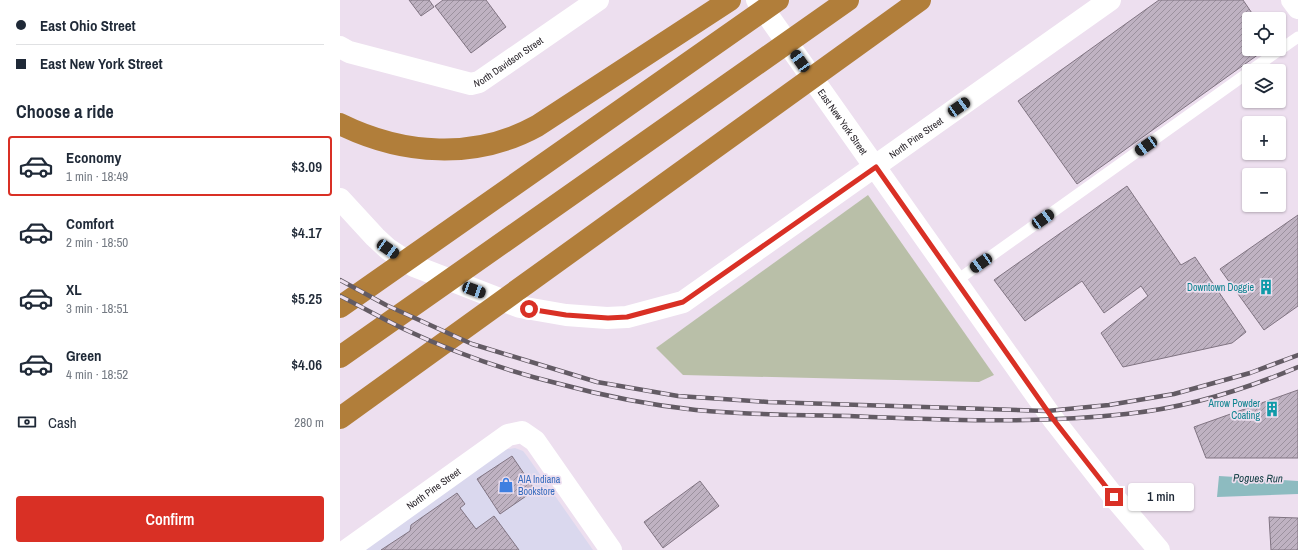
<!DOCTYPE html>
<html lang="en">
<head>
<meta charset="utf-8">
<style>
	:root { --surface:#fff; --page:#f2f2f3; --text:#1f2937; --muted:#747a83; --line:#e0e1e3; --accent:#d93025 }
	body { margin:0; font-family:"Archivo Narrow",sans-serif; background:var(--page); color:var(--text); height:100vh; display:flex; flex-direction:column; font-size:15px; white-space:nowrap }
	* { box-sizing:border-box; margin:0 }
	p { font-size:13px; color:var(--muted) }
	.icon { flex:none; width:22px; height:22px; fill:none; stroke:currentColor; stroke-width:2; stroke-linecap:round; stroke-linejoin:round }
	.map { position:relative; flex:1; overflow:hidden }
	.drawer { display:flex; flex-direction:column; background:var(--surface); width:340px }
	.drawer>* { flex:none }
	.banner { display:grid; align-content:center; height:88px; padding:0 16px; background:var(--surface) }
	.fabs { position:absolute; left:902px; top:12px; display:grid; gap:8px }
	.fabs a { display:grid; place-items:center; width:44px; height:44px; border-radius:4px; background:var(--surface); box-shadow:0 1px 3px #0004; font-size:20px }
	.end { position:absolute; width:18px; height:18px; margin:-9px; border:5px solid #d93025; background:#fff; box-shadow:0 0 0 2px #fff }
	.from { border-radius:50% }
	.bubble { position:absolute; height:28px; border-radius:4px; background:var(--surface); box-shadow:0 1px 3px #0004; font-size:13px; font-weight:600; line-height:28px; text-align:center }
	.car { position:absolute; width:12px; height:24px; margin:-12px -6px; border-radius:5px; box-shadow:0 0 3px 1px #0007; background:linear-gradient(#222 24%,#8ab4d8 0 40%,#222 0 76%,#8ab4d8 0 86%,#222 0) }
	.banner b { display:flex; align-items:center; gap:14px; height:38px; font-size:15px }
	.banner b+b { border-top:1px solid var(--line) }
	.banner i { width:10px; height:10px; background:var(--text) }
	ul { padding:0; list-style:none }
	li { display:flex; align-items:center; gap:12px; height:60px; margin:0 8px 6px; padding:0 8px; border:2px solid transparent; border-radius:4px }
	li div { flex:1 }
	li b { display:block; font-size:15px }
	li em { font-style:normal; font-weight:600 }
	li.on { border-color:var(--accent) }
	li>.icon { width:36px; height:36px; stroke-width:1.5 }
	h2 { padding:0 16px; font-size:18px; line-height:48px }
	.pay { display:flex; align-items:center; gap:10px; height:44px; padding:0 16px; font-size:15px }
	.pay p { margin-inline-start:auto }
	.primary-button { display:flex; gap:8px; margin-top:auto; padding:8px 16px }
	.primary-button a { flex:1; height:46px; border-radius:4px; background:var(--accent); color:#fff; font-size:16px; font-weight:600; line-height:46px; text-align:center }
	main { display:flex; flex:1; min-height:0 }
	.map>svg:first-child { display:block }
	.commercial { fill:#dad8ee }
	.green { fill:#b9bfa8 }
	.water { fill:#8dbbc0 }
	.building { fill:url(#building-hatch); stroke:#807482 }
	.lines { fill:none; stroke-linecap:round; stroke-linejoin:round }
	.lane { stroke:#fff; stroke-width:11 }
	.street { stroke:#fff; stroke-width:22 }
	.secondary { stroke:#fff; stroke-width:22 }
	.highway { stroke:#b17e3a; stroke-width:22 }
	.rail-casing { stroke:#635b64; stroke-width:4.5 }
	.rail { stroke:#eddfef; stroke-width:3; stroke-dasharray:9; stroke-linecap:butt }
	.route { stroke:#d93025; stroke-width:5 }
	.labels { text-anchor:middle; stroke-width:3.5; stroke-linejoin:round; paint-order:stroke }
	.street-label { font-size:10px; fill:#29242a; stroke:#eddfef }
	.culture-label { font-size:10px; fill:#0d838f; stroke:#eddfef; text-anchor:end }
	.shop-label { font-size:10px; fill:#366cbe; stroke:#eddfef; text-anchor:start }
	.water-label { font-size:11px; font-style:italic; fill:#0f3b40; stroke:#eddfef }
</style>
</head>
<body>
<main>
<section class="drawer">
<div class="banner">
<b><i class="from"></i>East Ohio Street</b>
<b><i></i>East New York Street</b>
</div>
<h2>Choose a ride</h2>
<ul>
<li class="on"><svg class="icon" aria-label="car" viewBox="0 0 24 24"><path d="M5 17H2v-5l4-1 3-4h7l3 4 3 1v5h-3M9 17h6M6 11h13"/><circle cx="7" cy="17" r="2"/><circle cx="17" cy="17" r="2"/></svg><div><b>Economy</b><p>1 min · 18:49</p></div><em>$3.09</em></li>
<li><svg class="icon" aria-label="car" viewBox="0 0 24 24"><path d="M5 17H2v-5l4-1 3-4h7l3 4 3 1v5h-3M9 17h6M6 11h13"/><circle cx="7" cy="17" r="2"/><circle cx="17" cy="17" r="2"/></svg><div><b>Comfort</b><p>2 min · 18:50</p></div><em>$4.17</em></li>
<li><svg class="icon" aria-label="car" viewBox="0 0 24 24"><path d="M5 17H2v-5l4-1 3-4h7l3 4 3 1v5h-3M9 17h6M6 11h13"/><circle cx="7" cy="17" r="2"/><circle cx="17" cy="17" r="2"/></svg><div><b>XL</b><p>3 min · 18:51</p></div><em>$5.25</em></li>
<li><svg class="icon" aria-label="car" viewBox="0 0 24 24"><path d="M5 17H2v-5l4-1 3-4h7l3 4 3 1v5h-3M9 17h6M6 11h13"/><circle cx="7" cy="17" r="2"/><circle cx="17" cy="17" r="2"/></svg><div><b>Green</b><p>4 min · 18:52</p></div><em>$4.06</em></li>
</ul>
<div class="pay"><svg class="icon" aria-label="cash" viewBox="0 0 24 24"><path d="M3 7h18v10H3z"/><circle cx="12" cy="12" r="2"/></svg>Cash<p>280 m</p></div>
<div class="primary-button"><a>Confirm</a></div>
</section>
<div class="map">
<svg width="958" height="550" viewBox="0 0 958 550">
	<defs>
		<pattern id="building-hatch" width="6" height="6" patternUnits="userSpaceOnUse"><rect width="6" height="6" fill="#bfb2c2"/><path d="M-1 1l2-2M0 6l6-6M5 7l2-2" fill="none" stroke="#9b919e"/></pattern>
	</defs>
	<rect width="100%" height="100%" fill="#eddfef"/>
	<path class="commercial" d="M 175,448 L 183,451 L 187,456 L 253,550 L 21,550 L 163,450 Z"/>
	<path class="green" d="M 528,195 L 654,375 L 639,382 L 343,375 L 316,348 Z"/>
	<path class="water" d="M 879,476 L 958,481 L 958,494 L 877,497 Z"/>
	<path class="building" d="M 69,0 L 89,0 L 94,7 L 81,16 Z
		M 103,0 L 146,0 L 166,27 L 131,53 L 95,6 Z
		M 819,0 L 903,0 L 916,19 L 909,19 L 909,49 L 926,49 L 737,184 L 678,101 Z
		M 787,186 L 841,265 L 855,257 L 906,332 L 892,343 L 783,367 L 761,333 L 808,296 L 801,286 L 764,313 L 742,281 L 685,321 L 654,280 Z
		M 958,215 L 958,306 L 924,330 L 880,269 Z
		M 958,390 L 958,458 L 866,458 L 854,427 Z
		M 172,456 L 195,490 L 160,514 L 137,479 Z
		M 360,481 L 379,506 L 323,548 L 304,522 Z
		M 117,493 L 125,504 L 120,508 L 136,529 L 154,516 L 179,550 L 41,550 L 70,531 L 71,525 Z
		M 929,517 L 958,518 L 958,550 L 931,550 Z"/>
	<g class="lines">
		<path class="lane" d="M 910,71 L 958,37
			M 616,281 L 909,72"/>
		<g class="street">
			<path id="s1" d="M 0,47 L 9,52 L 131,84 L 139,82 L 258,0"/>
			<path id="s2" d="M 7,550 L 168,435 L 182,432 L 195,441 L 271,550"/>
		</g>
		<g class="secondary">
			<path id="s3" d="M 417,0 L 713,419 L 774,497 L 819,550"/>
			<path d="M 952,0 L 958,8"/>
			<path id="s4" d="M 0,199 L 35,237 L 48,249 L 74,266 L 180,307 L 226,315 L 267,318 L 287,317 L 343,302 L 770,0"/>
		</g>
		<path class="highway" d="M 0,124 C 63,155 135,160 197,126 L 390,0
			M 0,307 L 438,0
			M 0,357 L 508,0
			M 0,418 L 580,0"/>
		<g class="rail-casing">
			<path id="rail" d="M 0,280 L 46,305 L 132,344 L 257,382 L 338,396 L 428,402 L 707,411 L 769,405 L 834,394 L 910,373 L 958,355
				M 0,296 C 22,307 43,319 66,330 C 115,353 167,371 220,384 C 264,396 310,405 356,410 C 407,415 458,415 509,416 C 601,420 695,424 786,414 C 845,408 904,390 958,367"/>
		</g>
		<use href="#rail" class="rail"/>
	</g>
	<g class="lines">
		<path class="route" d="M 189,309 L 226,315 L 268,318 L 287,317 L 343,302 L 536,167 L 713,419 L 774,497"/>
	</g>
	<defs>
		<g id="building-bare" transform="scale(1.2)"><path d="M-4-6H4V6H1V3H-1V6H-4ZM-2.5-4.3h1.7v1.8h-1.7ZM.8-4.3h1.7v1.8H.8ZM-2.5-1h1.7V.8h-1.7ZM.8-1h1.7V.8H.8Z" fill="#0f9aa8" stroke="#eddfef" stroke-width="2.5" paint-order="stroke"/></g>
		<g id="shop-bare" transform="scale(1.2)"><path d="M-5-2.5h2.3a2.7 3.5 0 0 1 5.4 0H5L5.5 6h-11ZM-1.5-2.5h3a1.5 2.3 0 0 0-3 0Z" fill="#3f7fe0" stroke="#eddfef" stroke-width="2.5" paint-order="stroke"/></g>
	</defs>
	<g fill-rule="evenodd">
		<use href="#building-bare" x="926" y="287"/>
		<use href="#building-bare" x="932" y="409"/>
		<use href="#shop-bare" x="166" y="485"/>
	</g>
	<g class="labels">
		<g class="street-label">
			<text dy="4" stroke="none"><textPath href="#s1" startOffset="180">North Davidson Street</textPath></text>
			<text dy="4" stroke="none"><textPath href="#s3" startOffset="149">East New York Street</textPath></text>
			<text dy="4" stroke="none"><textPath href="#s4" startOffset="665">North Pine Street</textPath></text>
			<text dy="4" stroke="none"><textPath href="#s2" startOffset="106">North Pine Street</textPath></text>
		</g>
		<g class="culture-label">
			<text x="914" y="291">Downtown Doggie</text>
			<text x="920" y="407">Arrow Powder<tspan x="920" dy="12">Coating</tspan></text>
		</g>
		<g class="shop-label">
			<text x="178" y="483">AIA Indiana<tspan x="178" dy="12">Bookstore</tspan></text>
		</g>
		<g class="water-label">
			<text transform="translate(918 478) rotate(1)" y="4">Pogues Run</text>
		</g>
	</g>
</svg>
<div class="fabs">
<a><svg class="icon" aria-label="locate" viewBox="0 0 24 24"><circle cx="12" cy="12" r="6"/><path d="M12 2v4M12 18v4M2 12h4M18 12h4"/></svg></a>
<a><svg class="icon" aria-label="layers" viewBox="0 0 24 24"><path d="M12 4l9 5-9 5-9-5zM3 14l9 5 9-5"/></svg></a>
<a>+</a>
<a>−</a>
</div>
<i class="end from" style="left:189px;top:309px"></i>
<i class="end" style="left:774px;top:497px"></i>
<div class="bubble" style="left:788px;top:483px;width:66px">1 min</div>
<i class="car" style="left:460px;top:61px;rotate:325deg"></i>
<i class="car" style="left:619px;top:107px;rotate:55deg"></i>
<i class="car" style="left:806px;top:146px;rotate:235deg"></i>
<i class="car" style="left:703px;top:219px;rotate:55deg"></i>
<i class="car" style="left:48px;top:249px;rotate:125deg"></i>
<i class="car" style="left:641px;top:263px;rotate:235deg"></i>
<i class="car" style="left:134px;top:290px;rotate:110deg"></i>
</div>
</main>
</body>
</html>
